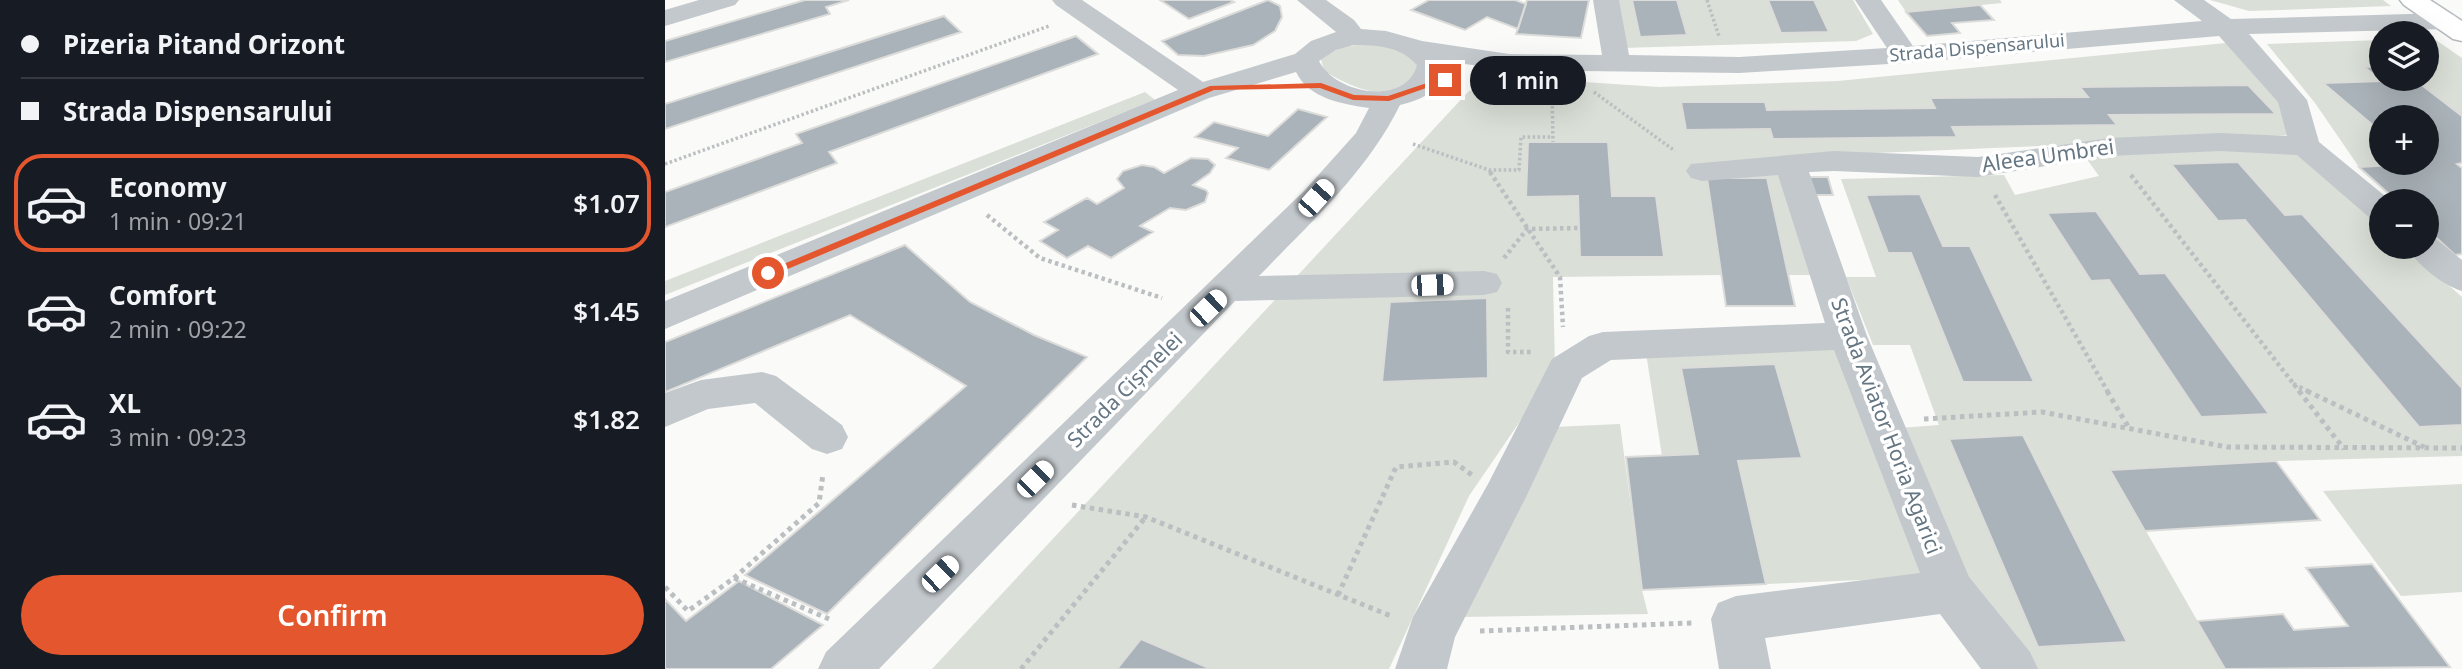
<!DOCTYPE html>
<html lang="en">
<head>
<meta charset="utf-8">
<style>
	:root { --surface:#171b24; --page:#20242c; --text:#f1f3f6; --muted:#9ea1a6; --line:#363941; --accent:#e4572e }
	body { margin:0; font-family:"Noto Sans",sans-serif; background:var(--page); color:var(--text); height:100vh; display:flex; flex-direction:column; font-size:26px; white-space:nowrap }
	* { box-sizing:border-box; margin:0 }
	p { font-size:23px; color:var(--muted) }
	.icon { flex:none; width:38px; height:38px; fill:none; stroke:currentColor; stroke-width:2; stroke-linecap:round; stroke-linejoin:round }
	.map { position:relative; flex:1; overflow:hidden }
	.side { display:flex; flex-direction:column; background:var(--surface); width:665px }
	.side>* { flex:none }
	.banner { display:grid; align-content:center; height:154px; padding:0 21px; background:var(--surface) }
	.controls { position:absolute; left:1704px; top:21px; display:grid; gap:14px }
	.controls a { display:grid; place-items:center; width:70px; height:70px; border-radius:50%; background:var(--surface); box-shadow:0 7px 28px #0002; font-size:35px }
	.end { position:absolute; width:32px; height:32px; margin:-16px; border:9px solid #e4572e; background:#fff; box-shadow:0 0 0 4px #fff }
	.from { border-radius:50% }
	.bubble { position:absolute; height:49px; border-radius:24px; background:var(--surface); box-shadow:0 7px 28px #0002; font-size:23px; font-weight:600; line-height:49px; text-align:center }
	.car { position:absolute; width:21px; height:42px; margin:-21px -10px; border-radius:9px; box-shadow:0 0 5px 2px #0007; background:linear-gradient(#fff 24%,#345 0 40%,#fff 0 76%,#345 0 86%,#fff 0) }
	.banner b { display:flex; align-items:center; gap:24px; height:66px; font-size:26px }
	.banner b+b { border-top:2px solid var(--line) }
	.banner i { width:18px; height:18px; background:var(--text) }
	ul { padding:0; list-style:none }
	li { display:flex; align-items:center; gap:21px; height:98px; margin:0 14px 10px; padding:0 7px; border:4px solid transparent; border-radius:28px }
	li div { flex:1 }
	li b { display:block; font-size:26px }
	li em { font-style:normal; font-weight:600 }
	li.selected { border-color:var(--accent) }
	li>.icon { width:63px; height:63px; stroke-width:1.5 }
	.button { display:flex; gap:14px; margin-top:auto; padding:14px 21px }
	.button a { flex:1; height:80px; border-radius:42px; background:var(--accent); color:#fff; font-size:28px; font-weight:600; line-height:80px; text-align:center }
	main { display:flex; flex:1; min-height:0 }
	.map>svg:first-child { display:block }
	.green { fill:#dadfd7; fill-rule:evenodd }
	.building { fill:#aab3b9; stroke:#dcdcda; stroke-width:2 }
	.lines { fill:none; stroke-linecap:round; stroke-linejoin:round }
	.major-casing { stroke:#b5babe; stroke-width:3 }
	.path-far2 { stroke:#bbbfc2; stroke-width:3.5; stroke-dasharray:2.5 2.5; stroke-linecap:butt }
	.path-far1 { stroke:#bbbfc2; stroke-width:4.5; stroke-dasharray:3.5 3.5; stroke-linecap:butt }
	.path { stroke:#bbbfc2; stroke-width:5; stroke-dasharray:4.5 4.5; stroke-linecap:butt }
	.minor { fill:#c3c8cc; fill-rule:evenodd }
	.major { fill:#fff; fill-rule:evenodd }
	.route { fill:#e4572e }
	.labels { text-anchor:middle; stroke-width:7; stroke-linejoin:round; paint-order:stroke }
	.far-street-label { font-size:18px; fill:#657683; stroke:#fff }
	.street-label { font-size:21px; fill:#657683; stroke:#fff }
</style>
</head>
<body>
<main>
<section class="side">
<div class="banner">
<b><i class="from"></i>Pizeria Pitand Orizont</b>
<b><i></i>Strada Dispensarului</b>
</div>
<ul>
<li class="selected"><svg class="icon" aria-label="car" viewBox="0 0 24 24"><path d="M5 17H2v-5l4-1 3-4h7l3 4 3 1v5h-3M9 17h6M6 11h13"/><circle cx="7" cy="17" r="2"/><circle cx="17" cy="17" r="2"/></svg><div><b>Economy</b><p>1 min · 09:21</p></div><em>$1.07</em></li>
<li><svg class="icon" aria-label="car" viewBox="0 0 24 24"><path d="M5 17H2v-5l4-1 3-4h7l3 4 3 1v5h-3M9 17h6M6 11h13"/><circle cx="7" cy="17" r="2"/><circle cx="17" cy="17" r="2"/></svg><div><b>Comfort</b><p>2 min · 09:22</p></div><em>$1.45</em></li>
<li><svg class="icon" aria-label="car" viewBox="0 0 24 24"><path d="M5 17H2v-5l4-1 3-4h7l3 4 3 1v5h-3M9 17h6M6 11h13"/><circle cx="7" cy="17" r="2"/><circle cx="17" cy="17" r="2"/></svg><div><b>XL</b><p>3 min · 09:23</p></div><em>$1.82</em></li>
</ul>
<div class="button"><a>Confirm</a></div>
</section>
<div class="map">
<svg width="1797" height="669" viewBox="0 0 1797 669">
	<rect width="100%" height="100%" fill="#fafaf8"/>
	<path class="green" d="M 947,0 L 967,0 L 976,37 L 1022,35 L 1012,0 L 1103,0 L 1116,33 L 1164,32 L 1149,0 L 1188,0 L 1208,34 L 1191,41 L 957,48 Z
		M 1233,0 L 1335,0 L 1337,3 L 1241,12 Z
		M 1545,0 L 1718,0 L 1726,6 L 1584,11 Z
		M 1762,38 L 1768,38 L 1797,58 L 1797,116 L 1749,79 L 1762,79 Z
		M 1717,40 L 1717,66 L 1700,68 L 1717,81 L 1659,84 L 1717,133 L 1717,163 L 1753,164 L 1694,167 L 1650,103 L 1602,44 Z
		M 1571,42 L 1617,98 L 1627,135 L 1117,157 L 1154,275 L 1123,275 L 1102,179 L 1042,179 L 1057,275 L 888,277 L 890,370 L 804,496 L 724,669 L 546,669 L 476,639 L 452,669 L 267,669 L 803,92 L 819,82 L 845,77 L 994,87 L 1173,81 ZM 1583,85 L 1609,114 L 1444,115 L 1451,125 L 1287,127 L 1292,137 L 1109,139 L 1105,129 L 1021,130 L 1016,103 L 1099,102 L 1102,110 L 1270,108 L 1265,99 L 1423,97 L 1416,87 ZM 863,142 L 943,142 L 947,196 L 991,196 L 999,256 L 915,257 L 913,196 L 861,196 Z
		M 711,44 L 744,51 L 756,68 C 736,110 689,89 659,71 L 656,59 L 678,46 Z
		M 480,92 L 490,100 L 0,295 L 0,281 Z
		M 1560,147 L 1634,151 L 1717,226 L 1717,247 L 1740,247 L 1797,297 L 1797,388 L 1637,214 L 1620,215 L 1573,162 L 1507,165 L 1553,221 L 1580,220 L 1754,426 L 1797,425 L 1797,456 L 1611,461 L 1446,470 L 1560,669 L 1372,669 L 1305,593 L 1234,428 L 1274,425 L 1245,345 L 1208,345 L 1181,277 L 1211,277 L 1176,179 L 1339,175 L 1350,195 L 1434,176 L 1421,158 L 1466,151 ZM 1255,194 L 1278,246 L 1305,247 L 1369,382 L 1298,382 L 1246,253 L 1201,195 ZM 1431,211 L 1475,274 L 1500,273 L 1603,414 L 1536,417 L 1444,280 L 1426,281 L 1382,213 ZM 1359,435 L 1462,642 L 1373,647 L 1284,439 Z
		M 1178,345 L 1265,577 L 1101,584 L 1073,461 L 1137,457 L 1110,364 L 1016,368 L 1033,454 L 997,456 L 981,353 Z
		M 955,424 L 977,590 L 983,614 L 794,617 L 888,427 Z
		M 1797,484 L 1797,592 L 1736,596 L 1658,491 Z"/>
	<path class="building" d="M 140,0 L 184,0 L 161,7 L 165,14 L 0,62 L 0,41 Z
		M 495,0 L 565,0 L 569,2 L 524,19 Z
		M 603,0 L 615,6 L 617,17 L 610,31 L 588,45 L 539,56 L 513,55 L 497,41 Z
		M 764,0 L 850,0 L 861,4 L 853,29 L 822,17 L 800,30 L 746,10 Z
		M 862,0 L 924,0 L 916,38 L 851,34 Z
		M 967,0 L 1012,0 L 1022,35 L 975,37 Z
		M 1103,0 L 1149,0 L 1164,32 L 1116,33 Z
		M 1315,5 L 1329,20 L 1287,23 L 1295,33 L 1262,36 L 1241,12 Z
		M 279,16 L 296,32 L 0,129 L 0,104 Z
		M 411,36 L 433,54 L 164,152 L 172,163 L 0,227 L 0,192 L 137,143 L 131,134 Z
		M 1717,66 L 1717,79 L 1749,79 L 1797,116 L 1797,163 L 1792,164 L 1797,168 L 1797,254 L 1790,255 L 1762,229 L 1762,201 L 1732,201 L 1694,167 L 1762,163 L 1762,117 L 1717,117 L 1717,133 L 1658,83 L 1717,81 L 1699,67 Z
		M 1583,85 L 1611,114 L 1444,115 L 1452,125 L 1287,127 L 1292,137 L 1108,139 L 1105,129 L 1021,130 L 1016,102 L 1100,102 L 1102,110 L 1270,108 L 1265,98 L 1423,97 L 1415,87 Z
		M 633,109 L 662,117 L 604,170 L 561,158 L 573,148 L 530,137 L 549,122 L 603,136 Z
		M 863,142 L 943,142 L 947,196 L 991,196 L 999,257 L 915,257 L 913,196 L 861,197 Z
		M 526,158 L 543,159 L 550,165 L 545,173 L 528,185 L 541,190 L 543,193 L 540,202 L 521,210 L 505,208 L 475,226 L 488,232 L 446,258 L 423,246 L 402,258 L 375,241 L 393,230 L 379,222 L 422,198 L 432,204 L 459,188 L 452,179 L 458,171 L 477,165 L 489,167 L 499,173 Z
		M 1573,162 L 1620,215 L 1637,214 L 1797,388 L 1797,425 L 1754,427 L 1580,220 L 1553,221 L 1506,164 Z
		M 1142,177 L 1163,177 L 1168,195 L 1148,195 Z
		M 1042,178 L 1102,178 L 1130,306 L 1061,306 Z
		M 1255,194 L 1278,246 L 1305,246 L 1369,382 L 1298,382 L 1246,253 L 1223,253 L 1201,195 Z
		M 1431,211 L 1475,274 L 1500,273 L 1604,414 L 1536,417 L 1444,280 L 1426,281 L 1382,213 Z
		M 240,245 L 305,302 L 369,335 L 422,357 L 162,614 L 80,575 L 301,386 L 185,315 L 0,392 L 0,342 Z
		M 822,298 L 823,378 L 717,382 L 725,302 Z
		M 1110,364 L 1137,458 L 1073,461 L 1101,584 L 977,590 L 961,457 L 1033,454 L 1016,368 Z
		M 1358,435 L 1462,642 L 1373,647 L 1284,439 Z
		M 1611,461 L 1655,520 L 1480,531 L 1445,470 Z
		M 1707,564 L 1785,667 L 1560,669 L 1532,621 L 1618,614 L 1629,630 L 1683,626 L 1641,568 Z
		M 74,581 L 158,625 L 106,669 L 0,669 L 0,599 L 21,621 Z
		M 476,639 L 546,669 L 452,669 Z"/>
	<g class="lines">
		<g class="major-casing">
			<path id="major" d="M 1735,0 L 1765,0 L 1797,21 L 1797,41 L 1788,39 L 1739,5 Z"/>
		</g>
		<path class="path-far2" d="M 1042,0 L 1054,36
			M 887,91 L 888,142
			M 929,92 L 1010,151
			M 748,144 L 824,170 L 854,170 L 856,137 L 888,137
			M 0,164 L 384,26
			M 824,170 L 826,173"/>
		<path class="path-far1" d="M 825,172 L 895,277 L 898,327
			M 1466,175 L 1635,392
			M 1330,195 L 1443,392
			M 322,215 L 375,258 L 497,298
			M 839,258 L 862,229 L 914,228
			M 843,308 L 843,352 L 868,352
			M 1628,384 L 1645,392"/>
		<path class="path" d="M 1442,391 L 1464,428
			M 1634,391 L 1679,449
			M 1642,391 L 1759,447
			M 1259,419 L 1377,412 L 1562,447 L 1797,448
			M 407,505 L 481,517 L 726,616
			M 69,578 L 154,503 L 158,474
			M 0,587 L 23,611 L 69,578 L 164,619
			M 673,595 L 731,467 L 789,462 L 807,475
			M 815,631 L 1027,623
			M 356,669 L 480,518"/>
		<path class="minor" d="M 34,0 L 74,0 L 70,5 L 0,26 L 0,10 Z
			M 387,0 L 417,0 L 538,82 L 630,54 L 646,41 L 671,32 L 632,0 L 661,0 L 689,20 L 696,29 L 721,31 L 757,41 L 844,54 L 937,55 L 928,0 L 954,0 L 964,55 L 1074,57 L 1222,48 L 1190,0 L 1216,0 L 1248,46 L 1537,21 L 1509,0 L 1539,0 L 1566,19 L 1781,13 L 1790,15 L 1794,21 L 1790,27 L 1781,29 L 1584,34 L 1642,100 L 1654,142 L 1726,201 L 1717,201 L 1717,221 L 1705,218 L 1632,155 L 1555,151 L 1444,156 L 1313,177 L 1169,171 L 1144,172 L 1202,336 L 1304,577 L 1365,652 L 1373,669 L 1316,669 L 1275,614 L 1100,638 L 1106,669 L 1054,669 L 1046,619 L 1053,603 L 1071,596 L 1255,573 L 1169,350 L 946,360 L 917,378 L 861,497 L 790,637 L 782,669 L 730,669 L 748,617 L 823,484 L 887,359 L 924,336 L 938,332 L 1160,323 L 1113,175 L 1037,181 L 1026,178 L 1021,171 L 1026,164 L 1169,151 L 1313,157 L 1444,138 L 1555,133 L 1622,136 L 1613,102 L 1554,36 L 1240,63 L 1074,73 L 844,70 L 778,61 L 780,64 C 774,92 762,98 735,105 C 702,172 645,223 594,276 L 819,271 L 832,274 L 837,283 L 832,292 L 819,295 L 570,301 L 214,669 L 153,669 L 161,652 L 639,191 L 691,133 L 704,108 C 678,104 644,99 631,72 L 544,98 L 0,329 L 0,301 L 513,90 L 391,5 ZM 688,45 C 712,45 735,46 752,65 C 741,107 670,94 654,61 L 671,50 Z
			M 1762,237 L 1771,239 L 1797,260 L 1797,291 C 1777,285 1753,265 1741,247 L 1762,247 Z
			M 97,372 L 111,376 L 177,425 L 183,437 L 177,449 L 162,454 L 147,449 L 90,403 L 43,409 L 0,427 L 0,393 L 36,380 Z"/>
		<use href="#major" class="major"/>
	</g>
	<path class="route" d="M 777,78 L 784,80 L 724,101 L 688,100 L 655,88 L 549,90 L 106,276 L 97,273 L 545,86 L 656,83 L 689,95 L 723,96 Z"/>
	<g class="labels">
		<g class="far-street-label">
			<text transform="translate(1312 48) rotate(-5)" y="6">Strada Dispensarului</text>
		</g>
		<g class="street-label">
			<text transform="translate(1383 156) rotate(-8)" y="7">Aleea Umbrei</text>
			<text transform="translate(460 390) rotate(-45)" y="7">Strada Cișmelei</text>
			<text transform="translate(1221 426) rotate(69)" y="7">Strada Aviator Horia Agarici</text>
		</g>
	</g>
</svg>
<div class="controls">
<a><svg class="icon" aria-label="layers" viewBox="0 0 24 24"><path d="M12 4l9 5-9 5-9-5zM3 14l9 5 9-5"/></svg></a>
<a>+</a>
<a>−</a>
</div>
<i class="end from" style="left:103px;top:273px"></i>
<i class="end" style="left:780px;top:80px"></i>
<div class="bubble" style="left:805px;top:56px;width:116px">1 min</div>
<i class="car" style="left:651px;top:198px;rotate:42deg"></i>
<i class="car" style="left:767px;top:285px;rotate:88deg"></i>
<i class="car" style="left:543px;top:308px;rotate:46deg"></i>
<i class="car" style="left:370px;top:479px;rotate:45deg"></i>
<i class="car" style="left:275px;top:574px;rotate:46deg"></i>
</div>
</main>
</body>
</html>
